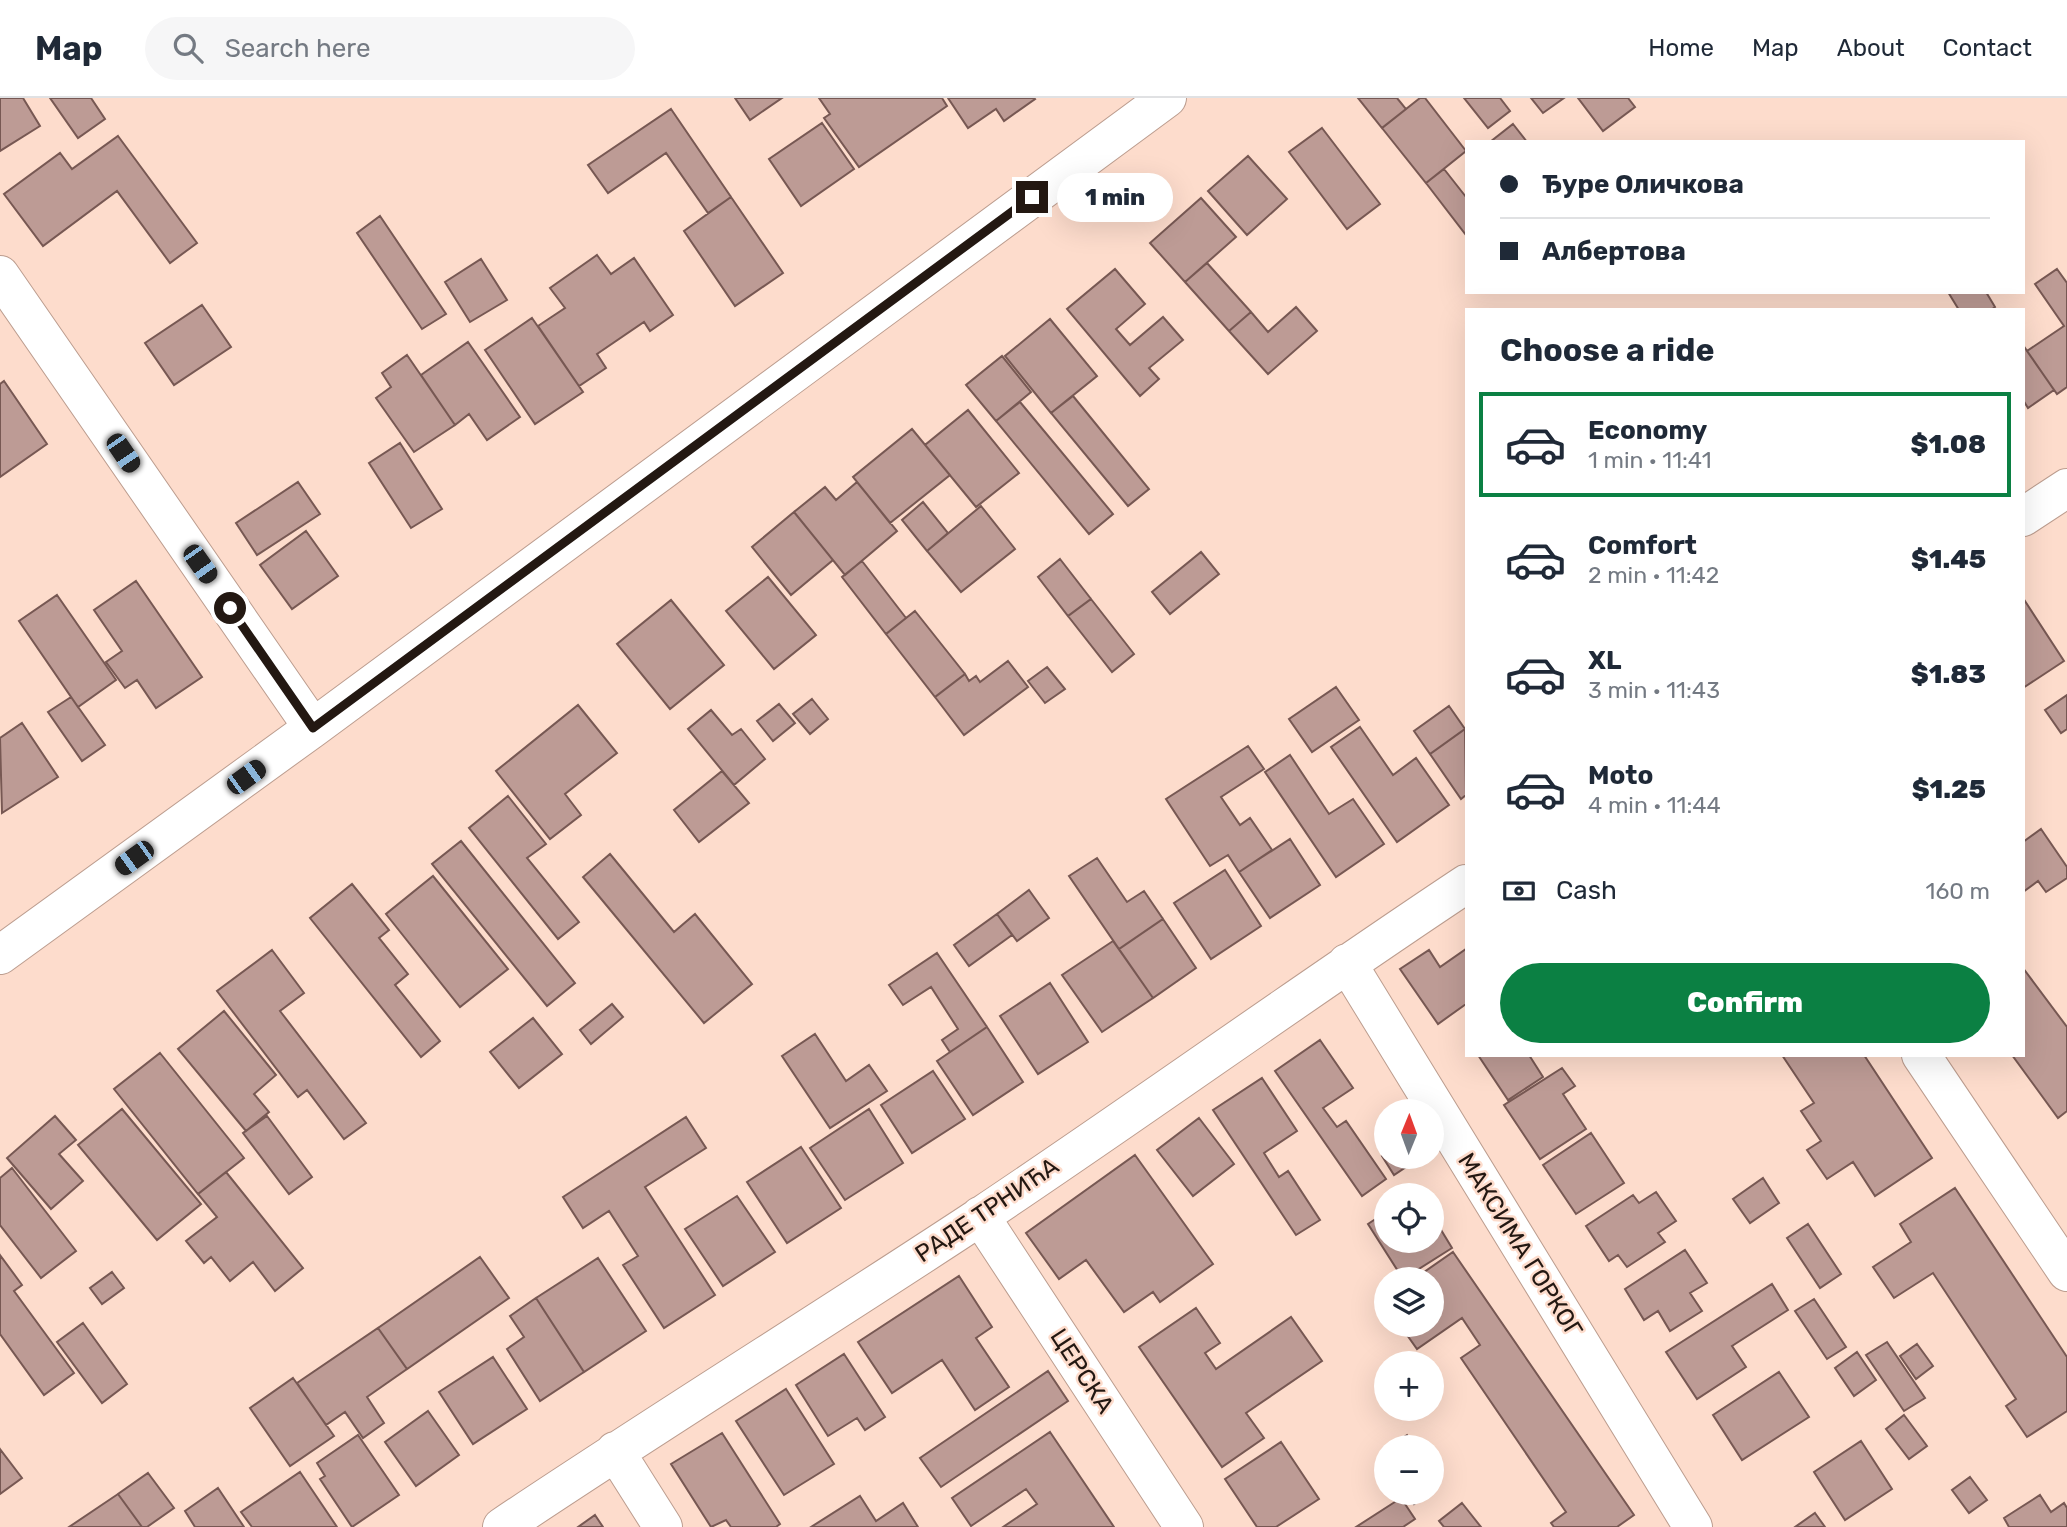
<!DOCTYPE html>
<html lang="en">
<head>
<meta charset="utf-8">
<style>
	:root { --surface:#fff; --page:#f6f6f7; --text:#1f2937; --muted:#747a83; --line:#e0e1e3; --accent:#0b8043 }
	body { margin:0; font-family:Rubik,sans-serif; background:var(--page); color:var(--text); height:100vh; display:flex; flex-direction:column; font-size:26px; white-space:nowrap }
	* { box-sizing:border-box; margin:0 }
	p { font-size:23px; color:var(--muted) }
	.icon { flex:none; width:38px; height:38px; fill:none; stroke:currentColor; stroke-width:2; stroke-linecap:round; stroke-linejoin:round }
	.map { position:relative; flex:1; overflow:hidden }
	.side { position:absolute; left:1465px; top:210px; width:560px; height:749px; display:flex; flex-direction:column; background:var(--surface); border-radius:0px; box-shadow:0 7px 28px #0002 }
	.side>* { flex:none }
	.guide { position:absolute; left:1465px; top:42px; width:560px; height:154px; border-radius:0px; box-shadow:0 7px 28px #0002; display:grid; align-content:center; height:154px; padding:0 35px; background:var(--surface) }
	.needle { width:46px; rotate:1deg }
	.controls { position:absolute; left:1374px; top:1001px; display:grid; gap:14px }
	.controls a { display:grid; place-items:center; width:70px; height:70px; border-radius:50%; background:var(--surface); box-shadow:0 7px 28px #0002; font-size:35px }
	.end { position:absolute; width:32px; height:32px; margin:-16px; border:9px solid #231812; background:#fff; box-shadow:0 0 0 4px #fff }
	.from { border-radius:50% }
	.bubble { position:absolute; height:49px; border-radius:24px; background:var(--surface); box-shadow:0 7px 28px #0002; font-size:23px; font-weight:800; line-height:49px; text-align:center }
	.car { position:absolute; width:21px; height:42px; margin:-21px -10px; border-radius:9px; box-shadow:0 0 5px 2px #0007; background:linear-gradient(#222 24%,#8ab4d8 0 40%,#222 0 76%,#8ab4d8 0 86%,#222 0) }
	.guide b { display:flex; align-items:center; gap:24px; height:66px; font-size:26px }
	.guide b+b { border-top:2px solid var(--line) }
	.guide i { width:18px; height:18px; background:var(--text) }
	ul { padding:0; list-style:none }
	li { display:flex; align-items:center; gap:21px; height:105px; margin:0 14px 10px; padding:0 21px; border:4px solid transparent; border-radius:0px }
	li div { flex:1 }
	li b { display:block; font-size:26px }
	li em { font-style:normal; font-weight:800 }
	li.current { border-color:var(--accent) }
	li>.icon { width:63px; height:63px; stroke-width:1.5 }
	h2 { padding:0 35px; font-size:32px; line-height:84px }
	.pay { display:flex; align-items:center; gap:18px; height:77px; padding:0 35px; font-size:26px }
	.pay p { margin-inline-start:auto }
	.cta { display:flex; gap:14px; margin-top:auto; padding:14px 35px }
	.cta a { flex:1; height:80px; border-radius:42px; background:var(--accent); color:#fff; font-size:28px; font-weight:800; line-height:80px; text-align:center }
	header { display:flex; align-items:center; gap:42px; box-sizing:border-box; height:98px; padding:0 35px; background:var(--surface); border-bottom:2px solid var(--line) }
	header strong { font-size:33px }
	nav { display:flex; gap:38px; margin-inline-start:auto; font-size:24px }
	.search { width:490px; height:63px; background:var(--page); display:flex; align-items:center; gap:18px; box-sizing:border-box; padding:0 24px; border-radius:38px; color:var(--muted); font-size:26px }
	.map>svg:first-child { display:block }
	.building { fill:#bd9b95; stroke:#775853; stroke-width:2 }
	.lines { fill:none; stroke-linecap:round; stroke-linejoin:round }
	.street-casing { stroke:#bc9d8f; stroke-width:40 }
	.street { stroke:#fff; stroke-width:38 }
	.route { stroke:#231812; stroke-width:9 }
	.labels { text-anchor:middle; stroke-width:5; stroke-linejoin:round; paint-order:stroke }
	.street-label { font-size:24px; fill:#231812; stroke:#fddccc }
</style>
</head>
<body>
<header>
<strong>Map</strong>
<div class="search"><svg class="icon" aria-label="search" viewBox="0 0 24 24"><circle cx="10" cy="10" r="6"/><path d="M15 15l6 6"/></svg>Search here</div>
<nav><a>Home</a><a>Map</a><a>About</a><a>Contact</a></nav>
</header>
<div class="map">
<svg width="2067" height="1429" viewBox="0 0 2067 1429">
	<rect width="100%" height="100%" fill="#fddccc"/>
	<path class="building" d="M 0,0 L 23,0 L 40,28 L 0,53 Z
		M 50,0 L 91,0 L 105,21 L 78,40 Z
		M 735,0 L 782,0 L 750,22 Z
		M 819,0 L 942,0 L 947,8 L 859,69 L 824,20 L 830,16 Z
		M 948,0 L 1034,0 L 1035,1 L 1004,23 L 996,11 L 968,30 Z
		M 1358,0 L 1397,0 L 1406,11 L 1382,30 Z
		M 1420,0 L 1425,0 L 1466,53 L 1426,85 L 1382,30 Z
		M 1464,0 L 1500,0 L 1510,13 L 1488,30 Z
		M 1531,0 L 1564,0 L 1543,15 Z
		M 1578,0 L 1628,0 L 1635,9 L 1603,33 Z
		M 671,11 L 731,99 L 708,115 L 666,55 L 608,95 L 588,67 Z
		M 822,25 L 854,71 L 801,108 L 769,61 Z
		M 1513,26 L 1527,44 L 1490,44 Z
		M 1322,30 L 1380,106 L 1347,131 L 1289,54 Z
		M 118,38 L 197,145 L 170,165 L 117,93 L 43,148 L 4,96 L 60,55 L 72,71 Z
		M 1248,58 L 1287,101 L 1247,137 L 1208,93 Z
		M 1444,71 L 1466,99 L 1466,137 L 1426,85 Z
		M 731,99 L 783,175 L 735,208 L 684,133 Z
		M 1201,100 L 1236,139 L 1185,184 L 1150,145 Z
		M 380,118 L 446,216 L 422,231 L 357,135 Z
		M 597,157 L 611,176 L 634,160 L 673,217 L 650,233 L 644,224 L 597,256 L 606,270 L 579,288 L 538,228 L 565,210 L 550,190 Z
		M 481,161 L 507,202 L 470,224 L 445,184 Z
		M 1207,165 L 1251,214 L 1229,233 L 1185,184 Z
		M 1115,171 L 1145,206 L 1116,231 L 1130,247 L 1163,219 L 1183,242 L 1149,270 L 1159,281 L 1140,298 L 1067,211 Z
		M 2057,171 L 2067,185 L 2067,289 L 2057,296 L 2027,253 L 2064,228 L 2035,186 Z
		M 1948,194 L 1986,194 L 1995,209 L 1991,212 L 1959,212 Z
		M 202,207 L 231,249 L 174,287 L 145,245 Z
		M 1296,209 L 1317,233 L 1268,276 L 1229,233 L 1251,214 L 1268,234 Z
		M 532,220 L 583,294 L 535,326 L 485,252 Z
		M 1050,221 L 1097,278 L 1051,315 L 1005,258 Z
		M 468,244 L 520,319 L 487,342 L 469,316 L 455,327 L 421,277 Z
		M 2023,247 L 2054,292 L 2028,310 L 2023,302 Z
		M 407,257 L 455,327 L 414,354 L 376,300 L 391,289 L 382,275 Z
		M 1002,258 L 1031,294 L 996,323 L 966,287 Z
		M 4,283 L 47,346 L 0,379 L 0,286 Z
		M 1073,298 L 1149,391 L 1128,408 L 1051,315 Z
		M 1020,304 L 1113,416 L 1089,436 L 996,323 Z
		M 968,312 L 1019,375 L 976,409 L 925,347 Z
		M 912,331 L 950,377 L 890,425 L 853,379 Z
		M 400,345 L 442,411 L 411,430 L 369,365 Z
		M 298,384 L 320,416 L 257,457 L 236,425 Z
		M 857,384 L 897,433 L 845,477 L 794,414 L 825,389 L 836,402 Z
		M 923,404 L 948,435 L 927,453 L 902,422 Z
		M 981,408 L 1015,451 L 961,494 L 927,453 Z
		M 794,414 L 833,462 L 791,497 L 752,449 Z
		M 306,433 L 338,478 L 292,511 L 260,467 Z
		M 1201,454 L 1219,476 L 1170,516 L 1152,494 Z
		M 1060,461 L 1091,501 L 1068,518 L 1038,479 Z
		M 862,463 L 906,520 L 886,536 L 842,479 Z
		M 768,479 L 816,537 L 774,571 L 726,513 Z
		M 136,483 L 202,579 L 156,610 L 137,582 L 125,590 L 106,564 L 122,553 L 94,512 Z
		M 57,497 L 116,582 L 78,609 L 19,523 Z
		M 2023,500 L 2064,563 L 2023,590 Z
		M 1091,501 L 1134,556 L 1112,574 L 1068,518 Z
		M 671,502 L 724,567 L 670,611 L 617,546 Z
		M 915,513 L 965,576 L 935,599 L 886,536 Z
		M 1008,563 L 1028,589 L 964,637 L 935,599 L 965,576 L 969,583 L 976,578 L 980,584 Z
		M 1047,569 L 1065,591 L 1045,605 L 1028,583 Z
		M 1336,589 L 1359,622 L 1312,654 L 1289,621 Z
		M 2067,597 L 2067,631 L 2061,635 L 2045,612 Z
		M 71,599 L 105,647 L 82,663 L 48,614 Z
		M 812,601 L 828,621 L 810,636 L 793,616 Z
		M 779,606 L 795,625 L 773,643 L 757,623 Z
		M 578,607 L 617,655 L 565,696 L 581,717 L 550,741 L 496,673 Z
		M 1449,608 L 1465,631 L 1430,656 L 1414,633 Z
		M 711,612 L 732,637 L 741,631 L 765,661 L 734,687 L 688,631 Z
		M 22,625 L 58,679 L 2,715 L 0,640 Z
		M 1360,629 L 1393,677 L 1416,660 L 1449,707 L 1397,744 L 1331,649 Z
		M 1465,631 L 1466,697 L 1461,701 L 1430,656 Z
		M 1248,648 L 1264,671 L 1221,699 L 1240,727 L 1250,720 L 1272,752 L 1239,774 L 1228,757 L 1210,768 L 1166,701 Z
		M 1290,657 L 1329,716 L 1353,701 L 1384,746 L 1336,779 L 1265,674 Z
		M 722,673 L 749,705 L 699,744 L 674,712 Z
		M 508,698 L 546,746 L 527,760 L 579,824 L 558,841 L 469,730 Z
		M 2041,731 L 2067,769 L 2067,780 L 2046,794 L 2038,783 L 2023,794 L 2023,744 Z
		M 1290,741 L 1320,787 L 1270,820 L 1239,774 Z
		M 461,743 L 575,885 L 547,908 L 432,766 Z
		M 610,756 L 674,834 L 695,816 L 752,886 L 704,925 L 583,779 Z
		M 1097,760 L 1127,804 L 1144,793 L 1163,821 L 1119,851 L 1069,778 Z
		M 1225,772 L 1261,828 L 1211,861 L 1174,805 Z
		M 433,778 L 508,871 L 460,909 L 386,816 Z
		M 352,786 L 389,832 L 379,840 L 408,876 L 395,887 L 440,943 L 421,959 L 310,820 Z
		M 1029,792 L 1049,820 L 1017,843 L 997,816 Z
		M 997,816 L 1012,837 L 969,868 L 954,847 Z
		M 1163,821 L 1196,870 L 1153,900 L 1119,851 Z
		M 1113,843 L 1153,900 L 1102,934 L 1062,877 Z
		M 1466,851 L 1466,906 L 1438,926 L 1400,871 L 1429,852 L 1440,869 Z
		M 272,852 L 304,895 L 280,913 L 366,1025 L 344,1041 L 307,992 L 298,999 L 217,893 Z
		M 937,855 L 987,929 L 950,954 L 942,942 L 958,931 L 931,889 L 903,907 L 889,887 Z
		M 2023,870 L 2067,929 L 2067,1013 L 2058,1020 L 2012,957 L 2023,957 Z
		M 1050,885 L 1088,944 L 1038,976 L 1000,918 Z
		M 612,906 L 623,919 L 591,946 L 580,932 Z
		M 224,913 L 276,977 L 254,996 L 269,1014 L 246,1033 L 178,951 Z
		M 533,920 L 562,956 L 519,990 L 490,954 Z
		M 987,929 L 1023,984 L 973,1017 L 937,963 Z
		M 815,936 L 846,983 L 869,967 L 887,993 L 830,1030 L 782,958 Z
		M 1320,942 L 1353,990 L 1323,1010 L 1337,1029 L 1346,1023 L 1386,1081 L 1362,1098 L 1275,973 Z
		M 160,955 L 244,1060 L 198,1096 L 114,991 Z
		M 1478,957 L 1529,957 L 1543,979 L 1508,1002 Z
		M 1782,957 L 1864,957 L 1932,1060 L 1875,1098 L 1853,1064 L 1827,1081 L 1807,1052 L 1821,1043 L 1801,1013 L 1814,1005 Z
		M 1562,970 L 1575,988 L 1563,996 L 1586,1031 L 1540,1061 L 1504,1007 Z
		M 933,973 L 965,1021 L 912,1055 L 881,1007 Z
		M 1262,980 L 1297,1033 L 1264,1055 L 1279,1079 L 1288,1073 L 1320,1122 L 1296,1137 L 1213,1012 Z
		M 122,1011 L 201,1106 L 157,1142 L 78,1047 Z
		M 869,1011 L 903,1065 L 845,1102 L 810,1050 Z
		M 55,1018 L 76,1042 L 59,1056 L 83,1083 L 51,1111 L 7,1060 Z
		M 267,1018 L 312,1079 L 289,1096 L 243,1035 Z
		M 686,1019 L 706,1050 L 645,1089 L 715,1197 L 664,1230 L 623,1167 L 638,1158 L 609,1113 L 583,1130 L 563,1099 Z
		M 1199,1020 L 1234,1066 L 1193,1098 L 1157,1052 Z
		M 1591,1035 L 1624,1085 L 1576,1116 L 1543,1067 Z
		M 801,1049 L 841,1110 L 787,1145 L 747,1084 Z
		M 1386,1055 L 1386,1059 L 1421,1059 L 1394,1077 L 1382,1058 Z
		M 1135,1057 L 1213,1166 L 1160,1204 L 1153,1194 L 1124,1214 L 1086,1162 L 1059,1181 L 1026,1135 Z
		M 12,1070 L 76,1153 L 41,1180 L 0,1127 L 0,1080 Z
		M 226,1074 L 303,1170 L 275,1193 L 253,1164 L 230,1183 L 211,1159 L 204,1165 L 186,1143 L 217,1119 L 198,1096 Z
		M 1763,1080 L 1779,1105 L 1750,1125 L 1733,1101 Z
		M 1955,1090 L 2067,1259 L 2067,1313 L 2027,1339 L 2006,1308 L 2016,1301 L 1933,1175 L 1894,1200 L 1873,1169 L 1911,1144 L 1900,1126 Z
		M 1656,1094 L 1676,1123 L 1658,1135 L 1665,1144 L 1627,1169 L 1618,1157 L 1609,1163 L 1586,1128 L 1633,1097 L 1639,1105 Z
		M 737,1098 L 775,1154 L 723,1188 L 685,1131 Z
		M 1386,1114 L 1386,1143 L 1432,1143 L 1432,1117 L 1452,1150 L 1403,1181 L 1368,1126 Z
		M 1808,1126 L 1841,1176 L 1820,1190 L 1787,1140 Z
		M 1685,1152 L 1707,1185 L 1690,1195 L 1702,1213 L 1670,1233 L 1658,1213 L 1644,1222 L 1625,1191 Z
		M 1453,1154 L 1634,1417 L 1617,1429 L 1554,1429 L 1551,1425 L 1566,1414 L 1461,1260 L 1480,1247 L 1462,1220 L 1417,1251 L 1400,1227 L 1432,1227 L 1432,1181 L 1414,1181 Z
		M 0,1157 L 22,1187 L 14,1193 L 74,1275 L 44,1297 L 0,1236 Z
		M 480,1159 L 509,1200 L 407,1271 L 378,1230 Z
		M 598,1160 L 646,1233 L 584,1274 L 536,1200 Z
		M 112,1174 L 124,1190 L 102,1206 L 90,1190 Z
		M 959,1178 L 992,1229 L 976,1240 L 1009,1289 L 975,1312 L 942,1262 L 892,1295 L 858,1244 Z
		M 1772,1186 L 1788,1212 L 1732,1248 L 1746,1269 L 1697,1301 L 1666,1254 Z
		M 536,1200 L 584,1274 L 540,1303 L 507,1251 L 524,1239 L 510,1218 Z
		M 1814,1201 L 1846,1249 L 1827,1261 L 1795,1213 Z
		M 1196,1210 L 1220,1245 L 1205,1255 L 1216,1271 L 1291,1219 L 1322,1263 L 1246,1315 L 1264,1340 L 1222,1369 L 1139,1249 Z
		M 83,1225 L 127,1286 L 102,1305 L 57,1244 Z
		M 378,1230 L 407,1271 L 367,1299 L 384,1325 L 363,1340 L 345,1314 L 326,1327 L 297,1285 Z
		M 1887,1244 L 1925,1300 L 1904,1313 L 1866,1257 Z
		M 1917,1246 L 1933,1268 L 1916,1281 L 1900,1258 Z
		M 1857,1254 L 1876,1282 L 1854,1298 L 1835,1270 Z
		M 844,1256 L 885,1319 L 865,1332 L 857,1320 L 828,1338 L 796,1287 Z
		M 493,1259 L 527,1311 L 473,1346 L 439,1294 Z
		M 1048,1273 L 1068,1303 L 941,1389 L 920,1360 Z
		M 1779,1274 L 1809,1319 L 1742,1362 L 1713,1317 Z
		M 293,1280 L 334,1338 L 290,1368 L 250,1310 Z
		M 786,1291 L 834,1366 L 784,1397 L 736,1323 Z
		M 428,1313 L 459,1357 L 416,1388 L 385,1344 Z
		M 1904,1317 L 1927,1348 L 1909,1361 L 1886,1331 Z
		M 1050,1334 L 1114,1429 L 1003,1429 L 1037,1406 L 1026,1391 L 971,1428 L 952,1400 Z
		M 722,1335 L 780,1426 L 776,1429 L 731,1429 L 726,1422 L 711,1429 L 671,1366 Z
		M 358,1337 L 399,1397 L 352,1429 L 320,1381 L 325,1378 L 317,1365 Z
		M 1407,1337 L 1416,1349 L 1389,1349 Z
		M 1861,1343 L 1892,1391 L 1845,1422 L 1814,1374 Z
		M 1281,1344 L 1319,1401 L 1276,1429 L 1257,1429 L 1225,1381 Z
		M 0,1351 L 22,1380 L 0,1396 Z
		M 300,1374 L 337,1429 L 252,1429 L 241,1414 Z
		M 148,1375 L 174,1410 L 147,1429 L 142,1429 L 118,1396 Z
		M 1970,1379 L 1987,1402 L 1969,1415 L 1952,1392 Z
		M 218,1390 L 244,1429 L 195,1429 L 185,1413 Z
		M 1406,1395 L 1430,1395 L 1414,1406 Z
		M 118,1396 L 142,1429 L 69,1429 Z
		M 2040,1397 L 2051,1414 L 2064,1405 L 2067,1410 L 2067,1429 L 2009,1429 L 2004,1420 Z
		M 860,1398 L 876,1423 L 903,1405 L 918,1429 L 811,1429 Z
		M 1401,1400 L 1415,1421 L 1403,1429 L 1356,1429 Z
		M 1462,1405 L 1481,1429 L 1444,1429 L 1439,1423 Z
		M 1815,1415 L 1825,1429 L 1795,1429 Z
		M 595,1417 L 603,1429 L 578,1429 Z"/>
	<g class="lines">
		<g class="street-casing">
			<path id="street" d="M 0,177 L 313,630
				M 2023,419 L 2067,390
				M 0,857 L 313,630 L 1167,0
				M 1347,865 L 1693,1429
				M 1921,957 L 2067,1174
				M 980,1118 L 1184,1429
				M 615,1353 L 663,1429
				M 502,1429 C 660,1323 822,1223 981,1118 C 1144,1009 1303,894 1466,786"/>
		</g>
		<use href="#street" class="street"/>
	</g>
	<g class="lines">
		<path class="route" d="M 230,510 L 313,630 L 1032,99"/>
	</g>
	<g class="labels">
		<g class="street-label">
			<text transform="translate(987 1112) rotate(-34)" y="8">РАДЕ ТРНИЋА</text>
			<text transform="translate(1520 1147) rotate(58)" y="8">МАКСИМА ГОРКОГ</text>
			<text transform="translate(1082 1273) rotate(57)" y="8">ЦЕРСКА</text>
		</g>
	</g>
</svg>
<div class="controls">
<a><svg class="needle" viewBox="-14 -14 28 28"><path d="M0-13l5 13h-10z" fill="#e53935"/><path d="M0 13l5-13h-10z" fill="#747a83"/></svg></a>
<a><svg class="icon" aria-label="locate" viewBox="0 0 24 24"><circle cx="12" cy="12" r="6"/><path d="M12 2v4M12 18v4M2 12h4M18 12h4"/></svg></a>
<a><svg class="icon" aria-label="layers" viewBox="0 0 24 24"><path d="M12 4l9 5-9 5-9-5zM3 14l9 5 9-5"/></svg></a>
<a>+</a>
<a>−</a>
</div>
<i class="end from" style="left:230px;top:510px"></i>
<i class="end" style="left:1032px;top:99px"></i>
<div class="bubble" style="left:1057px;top:75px;width:116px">1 min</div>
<i class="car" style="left:123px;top:355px;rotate:146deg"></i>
<i class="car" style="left:200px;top:466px;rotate:145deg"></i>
<i class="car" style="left:246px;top:679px;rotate:54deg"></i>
<i class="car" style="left:134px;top:760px;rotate:234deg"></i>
<div class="guide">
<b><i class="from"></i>Ђуре Оличкова</b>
<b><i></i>Албертова</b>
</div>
<section class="side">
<h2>Choose a ride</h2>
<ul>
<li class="current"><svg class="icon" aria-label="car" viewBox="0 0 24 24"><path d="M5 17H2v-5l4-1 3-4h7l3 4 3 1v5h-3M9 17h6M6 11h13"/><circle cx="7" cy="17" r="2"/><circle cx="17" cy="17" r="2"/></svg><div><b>Economy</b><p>1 min · 11:41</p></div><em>$1.08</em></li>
<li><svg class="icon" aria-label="car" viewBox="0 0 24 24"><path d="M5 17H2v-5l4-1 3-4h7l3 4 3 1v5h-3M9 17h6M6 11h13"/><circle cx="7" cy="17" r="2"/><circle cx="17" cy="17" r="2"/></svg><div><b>Comfort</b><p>2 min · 11:42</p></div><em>$1.45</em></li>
<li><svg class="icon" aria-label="car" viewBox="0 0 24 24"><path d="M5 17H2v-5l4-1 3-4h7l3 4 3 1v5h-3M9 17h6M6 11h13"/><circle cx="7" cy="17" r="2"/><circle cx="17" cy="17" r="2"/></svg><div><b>XL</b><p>3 min · 11:43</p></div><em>$1.83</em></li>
<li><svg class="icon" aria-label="car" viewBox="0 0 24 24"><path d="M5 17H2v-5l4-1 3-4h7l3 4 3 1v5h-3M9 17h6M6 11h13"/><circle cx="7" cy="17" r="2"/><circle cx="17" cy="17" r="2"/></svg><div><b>Moto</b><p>4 min · 11:44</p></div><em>$1.25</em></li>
</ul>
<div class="pay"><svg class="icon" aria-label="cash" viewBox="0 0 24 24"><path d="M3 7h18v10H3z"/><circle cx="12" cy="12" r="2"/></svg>Cash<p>160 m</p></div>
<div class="cta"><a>Confirm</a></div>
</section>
</div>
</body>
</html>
